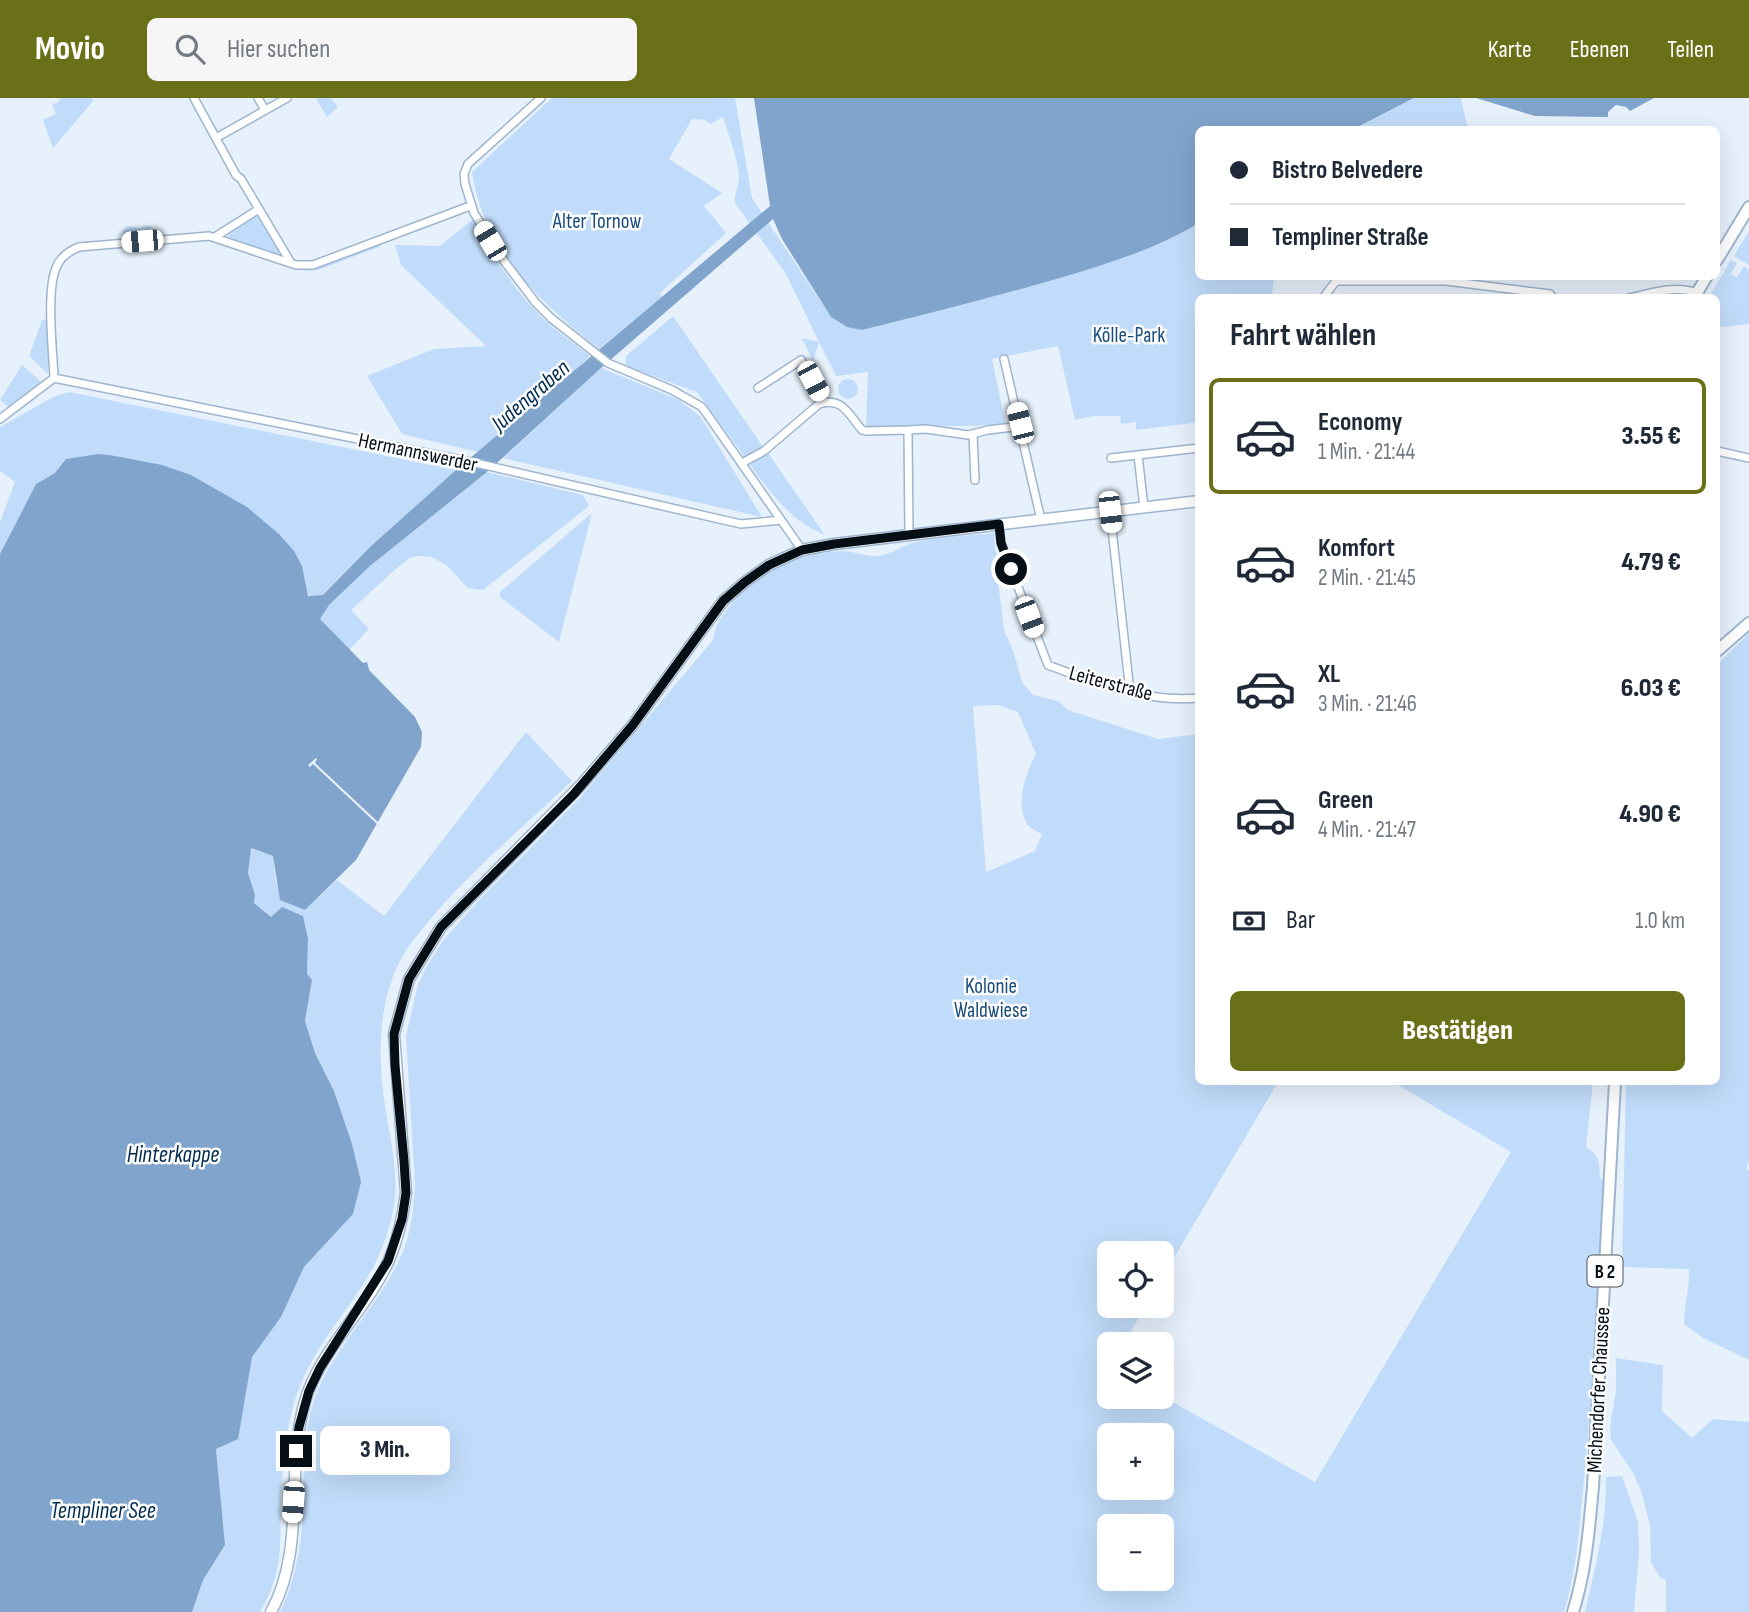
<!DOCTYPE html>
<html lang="de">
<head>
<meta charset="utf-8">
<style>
	:root { --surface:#fff; --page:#f6f6f7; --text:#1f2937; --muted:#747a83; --line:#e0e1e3; --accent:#6a7017 }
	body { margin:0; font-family:"Sofia Sans Condensed",sans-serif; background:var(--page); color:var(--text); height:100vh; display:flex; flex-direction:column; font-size:26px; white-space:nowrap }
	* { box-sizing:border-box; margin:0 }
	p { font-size:23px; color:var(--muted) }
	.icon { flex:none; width:38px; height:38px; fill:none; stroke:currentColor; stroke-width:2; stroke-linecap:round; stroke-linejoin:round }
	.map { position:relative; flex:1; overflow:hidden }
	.drawer { position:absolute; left:1195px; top:196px; width:525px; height:791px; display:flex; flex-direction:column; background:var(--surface); border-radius:10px; box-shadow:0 7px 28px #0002 }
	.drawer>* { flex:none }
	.hud { position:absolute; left:1195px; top:28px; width:525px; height:154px; border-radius:10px; box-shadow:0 7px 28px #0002; display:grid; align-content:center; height:154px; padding:0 35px; background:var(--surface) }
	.tools { position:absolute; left:1097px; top:1143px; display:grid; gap:14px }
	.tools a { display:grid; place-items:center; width:77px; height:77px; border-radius:10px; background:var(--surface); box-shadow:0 7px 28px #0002; font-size:35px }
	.end { position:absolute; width:32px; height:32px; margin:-16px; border:9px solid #060e16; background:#fff; box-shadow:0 0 0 4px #fff }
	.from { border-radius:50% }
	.bubble { position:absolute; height:49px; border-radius:10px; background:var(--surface); box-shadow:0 7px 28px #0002; font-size:23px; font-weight:800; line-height:49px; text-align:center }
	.car { position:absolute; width:21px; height:42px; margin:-21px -10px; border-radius:9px; box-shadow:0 0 5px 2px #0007; background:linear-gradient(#fff 24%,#345 0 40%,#fff 0 76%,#345 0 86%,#fff 0) }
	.hud b { display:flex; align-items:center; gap:24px; height:66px; font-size:26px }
	.hud b+b { border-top:2px solid var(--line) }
	.hud i { width:18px; height:18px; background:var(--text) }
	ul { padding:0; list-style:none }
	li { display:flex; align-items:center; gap:21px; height:116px; margin:0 14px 10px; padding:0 21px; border:4px solid transparent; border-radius:10px }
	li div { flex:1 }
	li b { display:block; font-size:26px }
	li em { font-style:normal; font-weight:800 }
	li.current { border-color:var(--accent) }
	li>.icon { width:63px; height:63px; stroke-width:1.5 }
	h2 { padding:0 35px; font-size:32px; line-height:84px }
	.pay { display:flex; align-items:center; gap:18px; height:77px; padding:0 35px; font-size:26px }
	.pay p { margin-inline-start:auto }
	.action { display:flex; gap:14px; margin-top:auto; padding:14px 35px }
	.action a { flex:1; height:80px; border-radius:10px; background:var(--accent); color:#fff; font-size:28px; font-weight:800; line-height:80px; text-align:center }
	header { display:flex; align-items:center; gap:42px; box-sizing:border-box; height:98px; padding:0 35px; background:var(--accent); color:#fff }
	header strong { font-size:33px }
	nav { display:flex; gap:38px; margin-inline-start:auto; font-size:24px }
	.search { width:490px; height:63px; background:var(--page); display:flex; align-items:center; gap:18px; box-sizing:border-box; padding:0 24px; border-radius:10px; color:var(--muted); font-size:26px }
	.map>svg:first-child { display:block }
	.green { fill:#c1dcfa; fill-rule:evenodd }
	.water { fill:#80a4cb }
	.pier { fill:#e7f1fb }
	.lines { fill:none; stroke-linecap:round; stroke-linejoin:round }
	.street-casing { stroke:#9eb5ce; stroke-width:10 }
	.secondary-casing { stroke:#9eb5ce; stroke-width:13 }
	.primary-casing { stroke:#9eb5ce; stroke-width:14 }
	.street { stroke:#fff; stroke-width:7 }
	.secondary { stroke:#fff; stroke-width:10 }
	.primary { stroke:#fff; stroke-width:10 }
	.route { stroke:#060e16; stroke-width:9 }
	.labels { text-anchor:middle; stroke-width:5; stroke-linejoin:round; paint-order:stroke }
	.shield { fill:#fdfdfd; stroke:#50565b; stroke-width:2 }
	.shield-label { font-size:19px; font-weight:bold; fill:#060e16 }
	.park-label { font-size:21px; fill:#184d7e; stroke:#fdfdfd }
	.street-label { font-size:21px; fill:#060e16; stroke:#fdfdfd }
	.water-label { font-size:23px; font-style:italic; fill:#022b50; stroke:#fdfdfd }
</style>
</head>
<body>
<header>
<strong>Movio</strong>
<div class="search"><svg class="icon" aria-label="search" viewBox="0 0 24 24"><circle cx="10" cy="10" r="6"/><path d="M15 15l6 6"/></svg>Hier suchen</div>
<nav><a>Karte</a><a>Ebenen</a><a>Teilen</a></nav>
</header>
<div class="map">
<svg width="1749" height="1514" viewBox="0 0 1749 1514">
	<rect width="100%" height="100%" fill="#e7f1fb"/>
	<path class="green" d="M 60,0 L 91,0 L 94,2 L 53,50 L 43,22 L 56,16 L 52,6 L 58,5 Z
		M 316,0 L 331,0 L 338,9 L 327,19 Z
		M 552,0 L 735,0 L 752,100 L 831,219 L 847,229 L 862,232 C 929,216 994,199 1060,180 C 1107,166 1156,151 1199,125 L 1199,178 L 1274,179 L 1272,199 L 1199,200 L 1199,324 L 1136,332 L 1136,324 L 1121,326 L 1120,318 L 1094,318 L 1075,322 L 1058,248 L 992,261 L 1006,327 L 866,330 L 868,274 L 836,278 L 819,244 L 813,263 L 802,240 L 819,244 L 786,176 L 735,105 C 734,95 739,89 739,78 C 737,58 729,39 723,19 L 710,26 L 705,22 L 692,21 L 669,61 L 722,95 L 704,108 L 726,135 L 660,195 L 662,199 L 599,251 C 540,204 483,152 472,74 Z
		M 1414,0 L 1461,0 L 1468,31 L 1354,32 Z
		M 257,115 L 280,153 L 278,158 L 229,140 L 228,135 Z
		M 473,121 C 488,149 504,176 524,200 C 542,223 567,240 590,258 L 546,299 L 478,354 L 402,336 L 367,278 L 434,251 L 486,248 L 401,167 L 395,147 L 440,148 Z
		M 149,127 L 158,136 L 123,138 L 123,132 L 127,128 L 139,130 Z
		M 1749,133 L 1749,167 L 1734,158 Z
		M 378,146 L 382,148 L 318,172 L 306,173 L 306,171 L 316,170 Z
		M 1731,162 L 1737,165 L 1731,176 L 1737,179 L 1744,168 L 1749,172 L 1749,226 L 1721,229 L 1717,227 L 1717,200 L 1709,199 Z
		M 673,218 L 763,349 L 746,361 L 697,294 L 625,268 L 626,258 Z
		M 42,222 L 48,222 L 48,276 L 29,258 Z
		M 22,267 L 44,286 L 10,310 L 0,302 Z
		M 601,270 L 677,301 L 700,318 L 762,419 L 503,360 Z
		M838 291a10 10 0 1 1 20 0a10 10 0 1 1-20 0Z
		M 69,294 L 456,372 L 371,448 L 323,497 L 315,498 L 306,496 L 98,373 L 55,375 L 36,386 L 0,456 L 0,424 L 15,384 L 0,373 L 0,329 L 53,299 Z
		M 768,355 L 825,437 C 789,421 773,398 750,367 Z
		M 487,374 L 583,397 L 589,408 L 483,492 L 468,490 L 446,467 L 431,459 L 417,458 L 410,460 L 397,470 L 351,512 L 369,531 L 349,552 L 320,521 L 329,507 L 370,468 Z
		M 592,415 L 559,544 L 500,499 L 500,494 Z
		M 994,435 L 995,452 L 1006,472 L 997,476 L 1004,532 L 1014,555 L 1022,584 L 1033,597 L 1058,603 L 1068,612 L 1158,641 L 1199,636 L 1199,984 L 1278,984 L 1162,1180 L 1162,1155 L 1110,1155 L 1110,1208 L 1146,1208 L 1123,1246 L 1110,1246 L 1110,1298 L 1162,1298 L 1315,1384 L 1511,1054 L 1393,984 L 1593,984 L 1586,1049 C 1600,1058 1599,1064 1600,1080 L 1605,1084 C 1599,1180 1594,1276 1585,1371 C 1580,1419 1578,1468 1564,1514 L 280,1514 C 293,1487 300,1457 302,1427 C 305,1383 300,1336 317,1294 C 338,1245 379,1207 401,1158 C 411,1136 414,1109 415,1085 L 406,938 L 417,890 L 425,871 L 444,841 L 484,797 L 581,699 L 713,542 C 715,528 720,521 729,509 C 755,475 797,454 841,453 C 855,453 869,461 883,457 C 894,455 903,447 913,445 C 938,438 968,438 994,435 ZM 998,607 L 1018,614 L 1036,656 C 1026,674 1014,707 1028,727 C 1030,730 1038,734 1042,736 L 1035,753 L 986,774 L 973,608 ZM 1110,1337 L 1162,1337 L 1162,1390 L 1110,1390 ZM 1110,1428 L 1162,1428 L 1162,1480 L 1110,1480 Z
		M 1749,535 L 1749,1064 L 1746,1071 L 1749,1073 L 1749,1262 L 1703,1240 L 1684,1226 C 1684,1207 1690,1190 1689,1171 L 1622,1169 L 1626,984 L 1717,984 L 1717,567 Z
		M 526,634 L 572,683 C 527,725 480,765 439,811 C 423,830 406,848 396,871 C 383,901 379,937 381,969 C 382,1019 405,1073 391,1122 C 386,1141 378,1163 367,1180 C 340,1224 304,1261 292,1313 C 285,1340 283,1369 281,1397 C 279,1445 286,1469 260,1514 L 192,1514 L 203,1482 L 225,1447 L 216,1350 L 252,1259 L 281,1219 L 304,1169 L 353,1116 L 334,993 L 315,955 L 305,923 L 312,882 L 307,876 L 308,841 L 272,820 L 254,805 L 255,797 L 248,775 L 250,750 L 273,758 L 276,785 L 305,812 L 337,782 L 384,818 Z
		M 1616,1260 L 1663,1267 L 1662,1313 L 1692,1340 L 1713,1321 L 1749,1324 L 1749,1514 L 1666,1514 L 1666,1482 L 1660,1479 L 1651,1465 L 1650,1427 L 1641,1393 L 1633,1375 L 1611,1342 L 1610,1328 L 1616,1294 Z
		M 1622,1378 L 1638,1424 L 1639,1454 L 1634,1514 L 1585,1514 C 1595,1470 1607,1425 1606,1379 Z"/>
	<path class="water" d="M 754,0 L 1414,0 L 1354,31 L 1199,32 L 1199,125 C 1156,151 1107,166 1060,180 C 994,199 928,216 862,232 L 847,229 L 831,219 L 782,141 L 773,121 L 601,270 L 487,374 L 370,468 L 329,507 L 320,521 L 363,565 L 367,564 L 369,572 L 415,619 L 422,634 L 421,649 L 356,762 L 305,812 L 280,802 L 273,758 L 251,750 L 248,775 L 255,797 L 254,805 L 271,819 L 282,809 L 303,818 L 308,841 L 307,876 L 312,882 L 305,923 L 315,955 L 334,993 L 352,1046 L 361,1084 L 353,1116 L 304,1169 L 281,1219 L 252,1259 L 238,1341 L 216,1351 L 225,1447 L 203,1482 L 192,1514 L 0,1514 L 0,456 L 36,386 L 55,375 L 66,361 L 99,356 L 115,358 L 162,367 L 191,377 L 247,409 L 279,436 L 294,453 L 302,468 L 308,498 L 323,497 L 371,448 L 456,372 L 770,108 Z
		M 1476,0 L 1654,0 L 1630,13 L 1626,9 L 1616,7 L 1608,14 L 1608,19 L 1535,18 Z"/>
	<path class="pier" d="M 316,660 L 317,661 L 315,665 L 379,725 L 378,727 L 313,666 L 310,669 L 308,667 Z"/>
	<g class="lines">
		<g class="street-casing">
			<path id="street" d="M 194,0 L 236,77 L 241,81 L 291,165
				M 258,0 L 265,12
				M 541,0 L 468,66 L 464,76 L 465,86 L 474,115 L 504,163 L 536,205 L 551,220 L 608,265 L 672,292 L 702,309 L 802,452
				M 216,40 L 287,0
				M 215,139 L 259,111
				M 1323,200 L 1336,183 L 1446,183 L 1550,196 L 1553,200
				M 1629,200 C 1651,195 1675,187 1697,195
				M 1004,261 L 1041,422
				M 54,280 C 53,253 46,194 56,170 C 60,159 69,153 79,149 L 209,138 L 296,167 L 313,167 L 470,108
				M 758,290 L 801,262 L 824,304
				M 0,321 L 54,280 L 467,363 L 741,426 L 781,422
				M 908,332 L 926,331 L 968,337 L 988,332 L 1021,328
				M 973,336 L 975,382
				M 1717,353 L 1749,360
				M 1138,357 L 1144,410
				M 1111,360 L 1199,350
				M 742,365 L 764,353 L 819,306 C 842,298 849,317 862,332 L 866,333 L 908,332 L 909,437
				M 1110,413 L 1130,594
				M 999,426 L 1001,445 L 1048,567 C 1095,585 1147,605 1199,600"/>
		</g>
		<g class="secondary-casing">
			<path id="secondary" d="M 271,1514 C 308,1447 283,1365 308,1294 C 326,1246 368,1209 389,1162 C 398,1141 403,1118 406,1095 L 394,936 L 409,881 L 441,829 L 581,687 L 632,628 L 723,503 L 745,484 L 769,467 L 802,452 L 834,446 L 1199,403"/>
		</g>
		<g class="primary-casing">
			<path id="primary" d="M 1717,162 L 1749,109
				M 1694,200 L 1707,178
				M 1717,553 L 1749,525
				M 1573,1514 C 1586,1473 1589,1431 1593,1389 L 1615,984"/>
		</g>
		<use href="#street" class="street"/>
		<use href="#secondary" class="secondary"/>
		<use href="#primary" class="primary"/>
	</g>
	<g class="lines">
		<path class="route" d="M 296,1353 L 299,1329 L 309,1293 L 320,1270 L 388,1163 L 402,1121 L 406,1095 L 404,1063 L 395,967 L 394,936 L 409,881 L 441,829 L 574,696 L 632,628 L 723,503 L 745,484 L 769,467 L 802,452 L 834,446 L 999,426 L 1001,445 L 1011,471"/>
	</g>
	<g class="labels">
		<rect class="shield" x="1587.5" y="1157.5" width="35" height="31" rx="5"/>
		<g class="shield-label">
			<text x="1605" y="1180">B 2</text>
		</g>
		<g class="park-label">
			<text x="597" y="130">Alter Tornow</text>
			<text x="1129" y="244">Kölle-Park</text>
			<text x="991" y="895">Kolonie<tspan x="991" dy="24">Waldwiese</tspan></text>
		</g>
		<g class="street-label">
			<text transform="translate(418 354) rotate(12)" y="7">Hermannswerder</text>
			<text transform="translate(1111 585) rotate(15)" y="7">Leiterstraße</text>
			<text transform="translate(1598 1292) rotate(-87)" y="7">Michendorfer Chaussee</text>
		</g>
		<g class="water-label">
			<text transform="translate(530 297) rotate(-41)" y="8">Judengraben</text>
			<text x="173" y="1064">Hinterkappe</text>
			<text x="103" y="1420">Templiner See</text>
		</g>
	</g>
</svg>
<div class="tools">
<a><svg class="icon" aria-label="locate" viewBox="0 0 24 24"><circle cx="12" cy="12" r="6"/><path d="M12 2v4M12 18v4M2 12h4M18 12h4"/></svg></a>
<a><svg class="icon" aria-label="layers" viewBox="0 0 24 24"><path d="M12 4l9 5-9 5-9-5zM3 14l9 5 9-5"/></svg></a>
<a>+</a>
<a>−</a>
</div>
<i class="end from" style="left:1011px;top:471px"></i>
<i class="end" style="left:296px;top:1353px"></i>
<div class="bubble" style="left:320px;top:1328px;width:130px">3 Min.</div>
<i class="car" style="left:142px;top:143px;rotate:265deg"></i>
<i class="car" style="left:490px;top:143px;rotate:329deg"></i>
<i class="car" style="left:813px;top:283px;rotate:152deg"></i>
<i class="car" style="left:1020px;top:325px;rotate:346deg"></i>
<i class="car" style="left:1110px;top:414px;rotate:174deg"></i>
<i class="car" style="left:1029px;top:519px;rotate:159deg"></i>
<i class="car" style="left:293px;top:1404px;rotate:184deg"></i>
<div class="hud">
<b><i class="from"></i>Bistro Belvedere</b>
<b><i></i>Templiner Straße</b>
</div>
<section class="drawer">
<h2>Fahrt wählen</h2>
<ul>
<li class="current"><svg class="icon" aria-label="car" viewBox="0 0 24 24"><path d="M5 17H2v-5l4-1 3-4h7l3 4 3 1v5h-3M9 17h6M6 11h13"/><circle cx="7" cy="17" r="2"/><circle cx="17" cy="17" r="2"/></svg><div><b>Economy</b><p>1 Min. · 21:44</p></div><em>3.55 €</em></li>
<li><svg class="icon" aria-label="car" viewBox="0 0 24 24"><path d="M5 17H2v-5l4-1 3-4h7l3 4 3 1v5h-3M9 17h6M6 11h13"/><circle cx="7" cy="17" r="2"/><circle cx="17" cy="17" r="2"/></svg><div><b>Komfort</b><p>2 Min. · 21:45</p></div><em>4.79 €</em></li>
<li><svg class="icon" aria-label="car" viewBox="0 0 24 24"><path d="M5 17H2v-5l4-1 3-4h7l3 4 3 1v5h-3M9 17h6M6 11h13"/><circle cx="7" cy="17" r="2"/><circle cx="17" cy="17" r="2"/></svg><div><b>XL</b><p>3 Min. · 21:46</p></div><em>6.03 €</em></li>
<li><svg class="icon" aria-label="car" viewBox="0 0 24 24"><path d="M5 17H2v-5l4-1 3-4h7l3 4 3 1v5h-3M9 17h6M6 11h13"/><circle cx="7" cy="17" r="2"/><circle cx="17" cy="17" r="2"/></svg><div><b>Green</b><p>4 Min. · 21:47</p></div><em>4.90 €</em></li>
</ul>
<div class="pay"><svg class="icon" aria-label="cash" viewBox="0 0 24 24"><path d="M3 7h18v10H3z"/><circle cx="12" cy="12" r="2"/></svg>Bar<p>1.0 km</p></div>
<div class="action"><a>Bestätigen</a></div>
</section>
</div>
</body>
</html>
